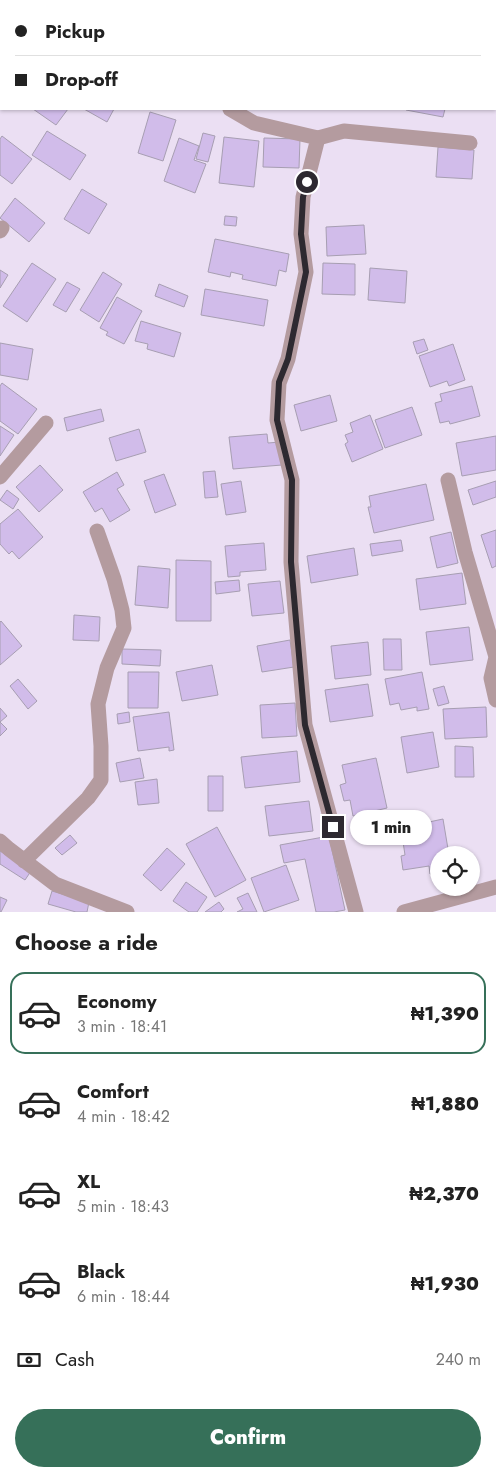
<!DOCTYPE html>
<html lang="en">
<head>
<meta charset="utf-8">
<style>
	:root { --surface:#fff; --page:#f6f6f6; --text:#222; --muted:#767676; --line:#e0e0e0; --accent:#367059 }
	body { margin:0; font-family:Jost,sans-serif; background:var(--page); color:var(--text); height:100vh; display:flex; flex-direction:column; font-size:19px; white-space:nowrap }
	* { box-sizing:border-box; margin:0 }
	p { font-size:16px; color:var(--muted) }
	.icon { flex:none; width:28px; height:28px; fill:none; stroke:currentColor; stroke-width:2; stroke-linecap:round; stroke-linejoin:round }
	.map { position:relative; height:912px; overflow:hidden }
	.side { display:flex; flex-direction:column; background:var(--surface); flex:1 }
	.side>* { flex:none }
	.banner { position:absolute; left:0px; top:0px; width:496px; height:110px; box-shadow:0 1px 4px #0004; display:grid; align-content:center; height:110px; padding:0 15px; background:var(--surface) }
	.buttons { position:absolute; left:430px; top:846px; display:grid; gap:10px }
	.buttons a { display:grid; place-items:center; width:50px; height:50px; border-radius:50%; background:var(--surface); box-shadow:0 1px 4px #0004; font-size:25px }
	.end { position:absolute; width:22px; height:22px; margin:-11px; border:6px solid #2d2930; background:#fff; box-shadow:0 0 0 2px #fff }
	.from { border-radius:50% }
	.bubble { position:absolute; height:35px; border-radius:18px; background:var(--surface); box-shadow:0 1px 4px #0004; font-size:16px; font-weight:800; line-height:35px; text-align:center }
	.banner b { display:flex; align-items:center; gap:18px; height:48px; font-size:19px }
	.banner b+b { border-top:1px solid var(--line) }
	.banner i { width:12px; height:12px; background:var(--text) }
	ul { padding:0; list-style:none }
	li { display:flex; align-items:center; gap:15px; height:82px; margin:0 10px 8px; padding:0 5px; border:2px solid transparent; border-radius:15px }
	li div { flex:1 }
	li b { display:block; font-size:19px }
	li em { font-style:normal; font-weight:800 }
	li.current { border-color:var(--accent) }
	li>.icon { width:45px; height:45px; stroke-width:1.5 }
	h2 { padding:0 15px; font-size:22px; line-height:60px }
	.pay { display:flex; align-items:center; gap:12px; height:55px; padding:0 15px; font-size:19px }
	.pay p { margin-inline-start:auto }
	.button { display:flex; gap:10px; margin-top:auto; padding:10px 15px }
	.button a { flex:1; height:58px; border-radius:30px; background:var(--accent); color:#fff; font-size:20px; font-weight:800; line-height:58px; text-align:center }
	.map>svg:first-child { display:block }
	.building { fill:#d1bcea; stroke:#a79eb2 }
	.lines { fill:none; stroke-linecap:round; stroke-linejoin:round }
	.minor { stroke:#b49b9f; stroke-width:15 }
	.route { stroke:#2d2930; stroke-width:6 }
</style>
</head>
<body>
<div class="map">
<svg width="496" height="912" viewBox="0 0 496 912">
	<rect width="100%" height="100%" fill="#ebdff3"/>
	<path class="building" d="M 0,0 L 28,0 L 27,1 L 1,1 L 1,29 L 0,28 Z
		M 190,0 L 227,0 L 227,1 L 189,1 Z
		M 33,109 L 68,109 L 56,125 Z
		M 84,109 L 114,109 L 107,122 Z
		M 406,109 L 445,109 L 443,117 L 406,110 Z
		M 150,112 L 176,120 L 163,161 L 138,153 Z
		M 47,131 L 86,155 L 70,180 L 32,155 Z
		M 203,133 L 215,136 L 208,162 L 196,159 Z
		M 2,136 L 32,159 L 12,184 L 0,175 L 0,139 Z
		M 224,137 L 259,141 L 254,187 L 219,183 Z
		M 179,138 L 199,146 L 194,160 L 206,164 L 195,193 L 164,181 Z
		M 264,138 L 300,139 L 299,168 L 263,167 Z
		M 438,147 L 474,150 L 472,179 L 436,177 Z
		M 82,189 L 107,204 L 89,234 L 64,219 Z
		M 15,198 L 45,223 L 29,242 L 0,218 Z
		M 225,216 L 237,217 L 236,226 L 224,225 Z
		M 364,225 L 366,254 L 327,256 L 326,227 Z
		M 215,239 L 289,254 L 286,272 L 279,270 L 276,286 L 242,279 L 243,275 L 231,272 L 230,277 L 208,272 Z
		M 32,263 L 56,279 L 27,322 L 3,306 Z
		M 323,263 L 355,264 L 355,295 L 322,294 Z
		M 370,268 L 407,271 L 405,303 L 368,300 Z
		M 0,270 L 8,275 L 0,288 Z
		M 103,272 L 122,284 L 99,322 L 80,310 Z
		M 67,282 L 80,289 L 66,312 L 53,305 Z
		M 159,284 L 188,296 L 184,307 L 155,296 Z
		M 205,289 L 268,300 L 264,326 L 201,315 Z
		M 117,297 L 142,311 L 124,344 L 106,335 L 108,332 L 100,328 Z
		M 141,321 L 181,333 L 174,357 L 147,349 L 148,344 L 135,341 Z
		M 424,339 L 428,350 L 417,354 L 413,342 Z
		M 0,343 L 33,349 L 28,380 L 0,375 Z
		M 453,344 L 465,380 L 449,386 L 447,381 L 430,387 L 419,356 Z
		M 2,383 L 37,409 L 18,434 L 0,421 L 0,386 Z
		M 472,386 L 480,416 L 450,424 L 449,421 L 440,423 L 435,403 L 442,401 L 440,394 Z
		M 330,395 L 337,421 L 301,431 L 294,405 Z
		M 412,407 L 422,435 L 385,448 L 375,420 Z
		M 101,409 L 104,421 L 67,431 L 64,418 Z
		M 370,415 L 383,449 L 352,462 L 345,444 L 348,442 L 345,435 L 353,432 L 350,423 Z
		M 0,426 L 14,435 L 0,456 Z
		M 139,429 L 146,452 L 116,461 L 109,438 Z
		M 267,434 L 268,443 L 280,442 L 282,465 L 233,469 L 229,437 Z
		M 496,436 L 496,470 L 462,476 L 456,443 Z
		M 40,465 L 63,490 L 39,512 L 16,487 Z
		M 215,471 L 218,497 L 205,498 L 203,472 Z
		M 117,472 L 124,485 L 117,489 L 130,510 L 110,522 L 102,508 L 95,512 L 83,492 Z
		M 164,474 L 176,505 L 155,513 L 144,481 Z
		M 241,481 L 246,512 L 226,515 L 221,484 Z
		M 496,481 L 496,497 L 473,505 L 468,490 Z
		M 426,484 L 434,520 L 374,533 L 368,507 L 371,507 L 369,496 Z
		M 7,490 L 19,499 L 13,509 L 0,500 Z
		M 18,509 L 43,537 L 19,559 L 12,551 L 9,554 L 0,544 L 0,524 Z
		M 496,530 L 496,566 L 492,568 L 481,535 Z
		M 451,532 L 458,563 L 437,568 L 430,537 Z
		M 401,540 L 403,551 L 372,556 L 370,544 Z
		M 264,543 L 266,570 L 240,572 L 240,576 L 228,577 L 225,546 Z
		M 354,548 L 358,575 L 311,583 L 307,556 Z
		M 176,560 L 211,561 L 211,621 L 176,621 Z
		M 138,566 L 170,569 L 168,608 L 135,605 Z
		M 462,573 L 466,604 L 420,610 L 416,579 Z
		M 239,580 L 240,591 L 216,594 L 215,582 Z
		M 280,581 L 284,613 L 252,616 L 248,584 Z
		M 74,615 L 100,617 L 99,641 L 73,640 Z
		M 1,621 L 22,646 L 0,665 L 0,622 Z
		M 469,627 L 473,660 L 430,665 L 426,632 Z
		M 383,639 L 401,639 L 402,670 L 384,670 Z
		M 290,640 L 294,667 L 262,672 L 257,646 Z
		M 368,642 L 371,675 L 335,679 L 331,646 Z
		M 122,649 L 161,650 L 160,666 L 122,664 Z
		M 212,665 L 218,695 L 182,701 L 176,672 Z
		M 128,672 L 159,672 L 158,708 L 128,708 Z
		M 422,672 L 429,709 L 417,711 L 417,707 L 401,710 L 399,703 L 390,705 L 385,679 Z
		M 18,679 L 37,701 L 28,709 L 10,686 Z
		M 368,684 L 373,716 L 330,722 L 325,690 Z
		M 444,686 L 449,703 L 438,706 L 433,689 Z
		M 295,703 L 297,736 L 262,738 L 260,705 Z
		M 486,707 L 487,737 L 445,739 L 443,709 Z
		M 0,708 L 7,716 L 0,722 L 7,729 L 0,736 Z
		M 129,712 L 130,722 L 118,724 L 117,714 Z
		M 169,712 L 174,750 L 169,751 L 169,747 L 138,751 L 133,717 Z
		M 433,732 L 439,767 L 407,773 L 401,737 Z
		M 455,746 L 473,747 L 474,777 L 455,777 Z
		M 297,751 L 300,782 L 245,788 L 241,757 Z
		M 140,758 L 144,778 L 120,782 L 116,763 Z
		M 376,758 L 387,808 L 353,816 L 350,800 L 344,801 L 340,785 L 346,783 L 342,765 Z
		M 208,776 L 223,776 L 223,811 L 208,811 Z
		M 157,779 L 159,803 L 138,805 L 135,782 Z
		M 309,801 L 313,831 L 269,836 L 265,806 Z
		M 428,818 L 429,822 L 443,819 L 449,855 L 439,855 L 439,872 L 430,874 L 429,866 L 403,870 L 401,856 L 405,855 L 400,822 Z
		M 217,827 L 246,880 L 215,897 L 186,844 Z
		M 70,835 L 77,843 L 62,855 L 55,848 Z
		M 329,836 L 345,910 L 334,912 L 316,912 L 305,859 L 284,863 L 280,845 Z
		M 167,848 L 185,864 L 161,891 L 143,875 Z
		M 0,851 L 31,871 L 25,880 L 0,864 Z
		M 286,865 L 299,900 L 264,912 L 251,878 Z
		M 186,882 L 207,897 L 197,912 L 189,912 L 173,901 Z
		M 52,891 L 89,902 L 87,912 L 76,912 L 48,904 Z
		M 248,893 L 257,912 L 237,912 L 243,909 L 237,898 Z
		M 0,897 L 7,900 L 1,912 L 0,912 Z
		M 219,902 L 224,909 L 221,912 L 205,912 Z"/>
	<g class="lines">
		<path class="minor" d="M 231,1 L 232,0
			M 230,109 L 254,123 L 318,138 L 344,131 L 470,143
			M 318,138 L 303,197 L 301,234 L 306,272 L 288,359 L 279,383 L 277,420 L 292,480 L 291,562 L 305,725 L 356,912
			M 0,231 L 2,228
			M 0,477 L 46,423
			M 448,480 L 465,552 L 496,657 L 491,678 L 496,700
			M 0,841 L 9,849 L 55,884 L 127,912
			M 24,861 L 88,798 L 101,780 L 101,746 L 98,704 L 107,668 L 124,628 L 122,610 L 114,579 L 97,531
			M 404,912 L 496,887"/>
	</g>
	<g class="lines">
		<path class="route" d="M 307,182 L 303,197 L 301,234 L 306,272 L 288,359 L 279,382 L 277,420 L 292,480 L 291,562 L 305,725 L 333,827"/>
	</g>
</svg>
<div class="buttons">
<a><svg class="icon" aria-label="locate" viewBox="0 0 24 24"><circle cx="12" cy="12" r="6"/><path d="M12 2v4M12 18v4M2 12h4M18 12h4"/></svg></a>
</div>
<i class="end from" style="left:307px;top:182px"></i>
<i class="end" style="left:333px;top:827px"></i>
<div class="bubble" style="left:350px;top:810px;width:82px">1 min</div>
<div class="banner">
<b><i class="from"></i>Pickup</b>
<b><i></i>Drop-off</b>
</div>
</div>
<section class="side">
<h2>Choose a ride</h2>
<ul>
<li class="current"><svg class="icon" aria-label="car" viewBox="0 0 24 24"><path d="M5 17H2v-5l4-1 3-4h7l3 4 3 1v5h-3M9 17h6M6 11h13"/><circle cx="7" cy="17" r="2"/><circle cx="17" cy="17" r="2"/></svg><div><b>Economy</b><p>3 min · 18:41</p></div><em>₦1,390</em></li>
<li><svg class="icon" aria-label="car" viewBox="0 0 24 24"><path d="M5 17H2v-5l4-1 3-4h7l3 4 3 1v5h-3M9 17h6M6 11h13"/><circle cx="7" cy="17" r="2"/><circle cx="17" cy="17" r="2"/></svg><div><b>Comfort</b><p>4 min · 18:42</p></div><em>₦1,880</em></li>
<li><svg class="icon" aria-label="car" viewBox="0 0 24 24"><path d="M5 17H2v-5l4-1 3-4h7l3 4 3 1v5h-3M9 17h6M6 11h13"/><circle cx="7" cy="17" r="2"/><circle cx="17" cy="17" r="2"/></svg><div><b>XL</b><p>5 min · 18:43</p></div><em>₦2,370</em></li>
<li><svg class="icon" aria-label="car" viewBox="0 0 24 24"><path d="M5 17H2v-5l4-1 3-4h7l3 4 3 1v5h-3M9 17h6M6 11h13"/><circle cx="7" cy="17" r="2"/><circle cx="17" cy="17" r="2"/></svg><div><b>Black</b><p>6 min · 18:44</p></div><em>₦1,930</em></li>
</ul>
<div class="pay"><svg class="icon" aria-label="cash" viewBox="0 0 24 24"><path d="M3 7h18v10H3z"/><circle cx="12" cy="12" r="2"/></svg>Cash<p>240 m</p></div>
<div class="button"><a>Confirm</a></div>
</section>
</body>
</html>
